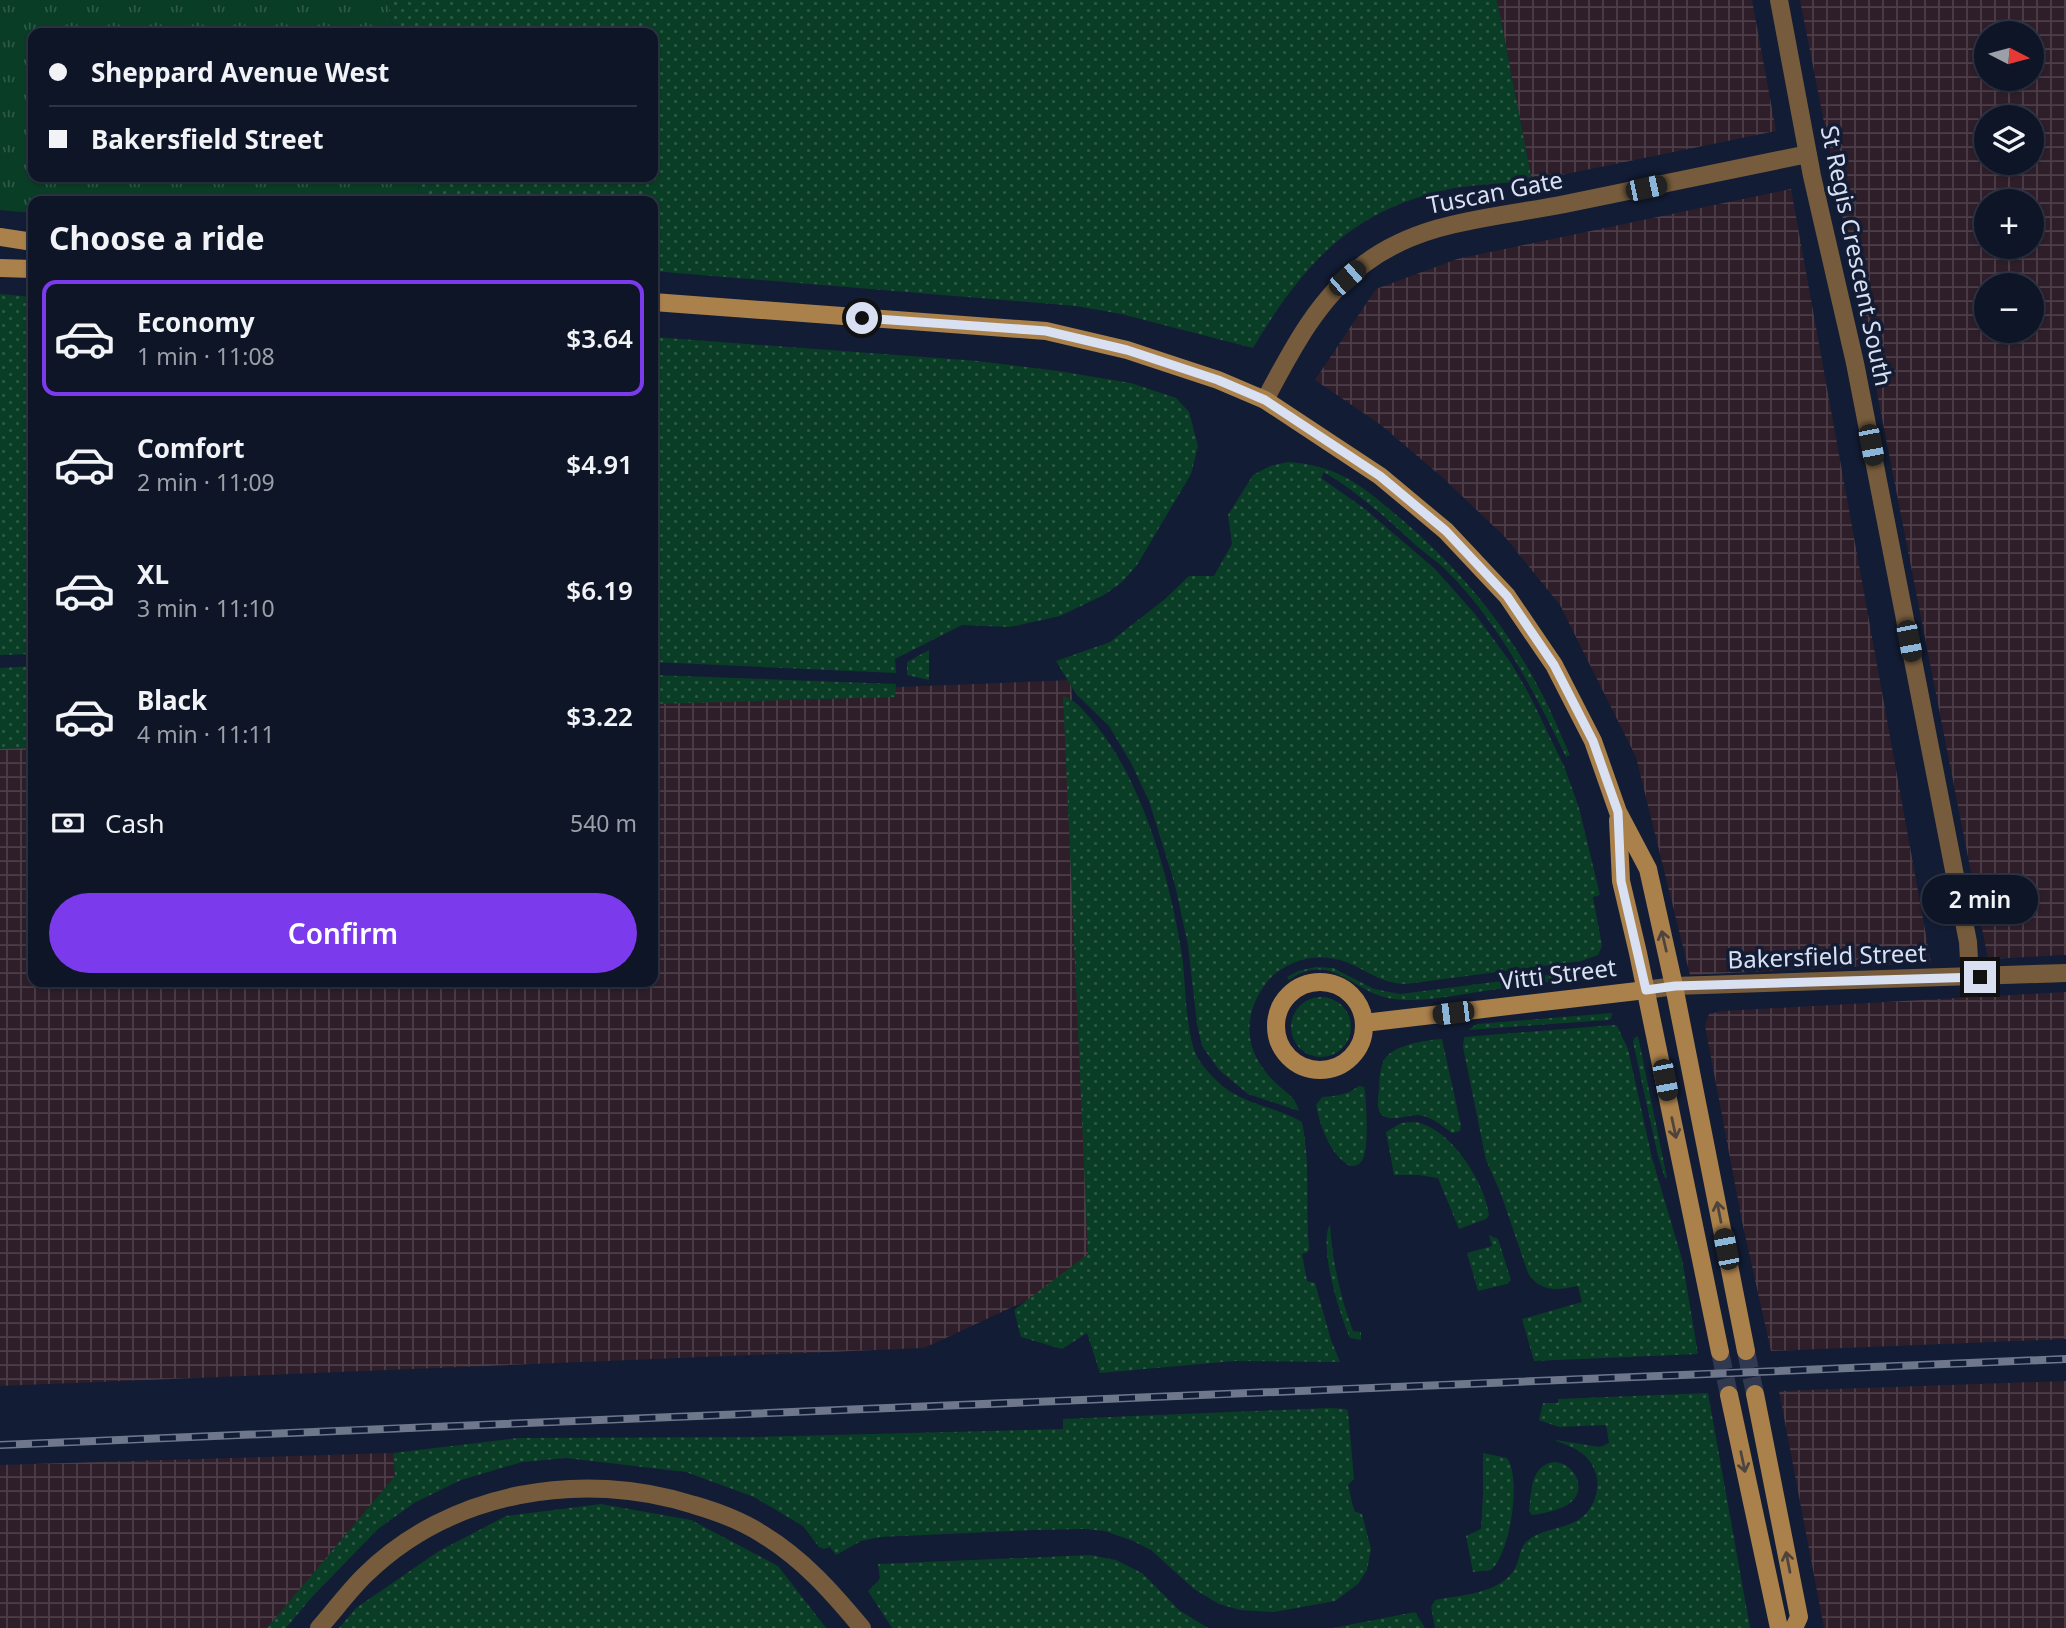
<!DOCTYPE html>
<html lang="en">
<head>
<meta charset="utf-8">
<style>
	:root { --surface:#0e1527; --page:#1c2233; --text:#f1f3f6; --muted:#9b9fa7; --line:#2e3444; --accent:#7c3aed }
	body { margin:0; font-family:"Noto Sans",sans-serif; background:var(--page); color:var(--text); height:100vh; display:flex; flex-direction:column; font-size:26px; white-space:nowrap }
	* { box-sizing:border-box; margin:0 }
	p { font-size:23px; color:var(--muted) }
	.icon { flex:none; width:38px; height:38px; fill:none; stroke:currentColor; stroke-width:2; stroke-linecap:round; stroke-linejoin:round }
	.map { position:relative; flex:1; overflow:hidden }
	.panel { position:absolute; left:28px; top:196px; width:630px; height:791px; display:flex; flex-direction:column; background:var(--surface); border-radius:14px; box-shadow:0 2px 5px #0004,0 0 0 2px var(--line) }
	.panel>* { flex:none }
	.hud { position:absolute; left:28px; top:28px; width:630px; height:154px; border-radius:14px; box-shadow:0 2px 5px #0004,0 0 0 2px var(--line); display:grid; align-content:center; height:154px; padding:0 21px; background:var(--surface) }
	.needle { width:46px; rotate:96deg }
	.fabs { position:absolute; left:1974px; top:21px; display:grid; gap:14px }
	.fabs a { display:grid; place-items:center; width:70px; height:70px; border-radius:50%; background:var(--surface); box-shadow:0 2px 5px #0004,0 0 0 2px var(--line); font-size:35px }
	.end { position:absolute; width:32px; height:32px; margin:-16px; border:9px solid #d9e0f1; background:#111; box-shadow:0 0 0 4px #111 }
	.from { border-radius:50% }
	.bubble { position:absolute; height:49px; border-radius:24px; background:var(--surface); box-shadow:0 2px 5px #0004,0 0 0 2px var(--line); font-size:23px; font-weight:600; line-height:49px; text-align:center }
	.car { position:absolute; width:21px; height:42px; margin:-21px -10px; border-radius:9px; box-shadow:0 0 5px 2px #0007; background:linear-gradient(#222 24%,#8ab4d8 0 40%,#222 0 76%,#8ab4d8 0 86%,#222 0) }
	.hud b { display:flex; align-items:center; gap:24px; height:66px; font-size:26px }
	.hud b+b { border-top:2px solid var(--line) }
	.hud i { width:18px; height:18px; background:var(--text) }
	ul { padding:0; list-style:none }
	li { display:flex; align-items:center; gap:21px; height:116px; margin:0 14px 10px; padding:0 7px; border:4px solid transparent; border-radius:14px }
	li div { flex:1 }
	li b { display:block; font-size:26px }
	li em { font-style:normal; font-weight:600 }
	li.on { border-color:var(--accent) }
	li>.icon { width:63px; height:63px; stroke-width:1.5 }
	h2 { padding:0 21px; font-size:32px; line-height:84px }
	.pay { display:flex; align-items:center; gap:18px; height:77px; padding:0 21px; font-size:26px }
	.pay p { margin-inline-start:auto }
	.action { display:flex; gap:14px; margin-top:auto; padding:14px 21px }
	.action a { flex:1; height:80px; border-radius:42px; background:var(--accent); color:#fff; font-size:28px; font-weight:600; line-height:80px; text-align:center }
	.map>svg:first-child { display:block }
	.industrial { fill:url(#industrial-grid); fill-rule:evenodd }
	.grass { fill:url(#grass-dots) }
	.park { fill:url(#park-tufts) }
	.lines { fill:none; stroke-linecap:round; stroke-linejoin:round }
	.secondary-tunnel { stroke:#303950; stroke-width:18; stroke-dasharray:18 9; stroke-linecap:butt }
	.street { stroke:#765c3c; stroke-width:18 }
	.secondary { stroke:#aa804b; stroke-width:18 }
	.rail-casing { stroke:#6f778c; stroke-width:8 }
	.rail { stroke:#121c34; stroke-width:5; stroke-dasharray:16; stroke-linecap:butt }
	.oneway { stroke:#4f443d }
	.route { stroke:#d9e0f1; stroke-width:9 }
	.labels { text-anchor:middle; stroke-width:7; stroke-linejoin:round; paint-order:stroke }
	.street-label { font-size:24px; fill:#d9e0f1; stroke:#121c34 }
</style>
</head>
<body>
<div class="map">
<svg width="2066" height="1628" viewBox="0 0 2066 1628">
	<defs>
		<pattern id="industrial-grid" width="8" height="8" patternUnits="userSpaceOnUse" patternTransform="scale(1.75)"><rect width="8" height="8" fill="#2e1e29"/><path d="M0 4h8M4 0v8" fill="none" stroke="#4c3e48"/></pattern>
		<pattern id="grass-dots" width="8" height="8" patternUnits="userSpaceOnUse" patternTransform="scale(1.75)"><rect width="8" height="8" fill="#0a3d25"/><path d="M2 2h.1M6 6h.1" fill="none" stroke="#2d5945" stroke-width="1.8" stroke-linecap="round"/></pattern>
		<pattern id="park-tufts" width="24" height="20" patternUnits="userSpaceOnUse" patternTransform="scale(1.75)"><rect width="24" height="20" fill="#0a3d25"/><path d="M3 7l-1-3M5 7V3M7 7l1-3M15 17l-1-3M17 17v-4M19 17l1-3" fill="none" stroke="#2d5945"/></pattern>
	</defs>
	<rect width="100%" height="100%" fill="#121c34"/>
	<path class="industrial" d="M 1497,0 L 1752,0 L 1776,131 L 1532,181 Z
		M 1800,0 L 2066,0 L 2066,955 L 1988,959 ZM 2032,33 L 2032,79 L 1986,79 L 1986,33 ZM 2032,117 L 2032,163 L 1986,163 L 1986,117 ZM 2032,201 L 2032,247 L 1986,247 L 1986,201 ZM 2032,285 L 2032,331 L 1986,331 L 1986,285 Z
		M 1791,189 L 1931,963 L 1690,975 L 1636,757 L 1560,605 L 1505,537 L 1442,477 L 1381,425 L 1315,380 L 1376,289 L 1457,259 Z
		M 1071,680 L 1099,1267 L 924,1348 L 0,1386 L 0,722 L 33,721 L 33,982 L 653,982 L 653,697 Z
		M 2066,992 L 2066,1339 L 1771,1351 L 1743,1226 L 1705,1026 L 1709,1014 L 1722,1011 Z
		M 2066,1381 L 2066,1628 L 1824,1628 L 1779,1391 Z
		M 393,1453 L 395,1476 L 268,1628 L 0,1628 L 0,1465 Z"/>
	<path class="grass" d="M 386,0 L 1497,0 L 1532,181 C 1503,184 1470,184 1441,191 C 1346,214 1301,268 1253,348 L 1121,314 L 1076,306 L 653,271 L 653,201 L 419,201 L 418,177 L 653,177 L 653,33 L 395,33 Z
		M 0,294 L 33,297 L 33,654 L 0,655 Z
		M 653,337 L 978,361 L 1058,371 L 1131,383 L 1176,398 L 1189,412 L 1198,446 L 1191,474 L 1137,565 L 1122,582 L 1104,595 L 1060,616 L 1010,627 L 962,625 L 895,659 L 896,673 L 653,662 Z
		M 1288,462 C 1339,465 1363,487 1400,518 C 1458,567 1506,624 1541,692 C 1552,712 1560,734 1570,755 L 1566,757 C 1534,691 1498,621 1445,569 C 1433,558 1419,549 1408,538 C 1382,514 1354,490 1324,472 L 1321,478 L 1365,509 L 1435,569 L 1475,614 L 1511,663 L 1530,696 L 1564,766 L 1579,808 L 1600,895 L 1593,897 L 1602,946 L 1598,955 L 1581,961 L 1406,984 C 1379,983 1369,971 1346,962 C 1317,951 1282,960 1264,986 C 1251,1004 1246,1026 1252,1047 C 1256,1060 1266,1074 1276,1083 C 1286,1093 1295,1096 1299,1111 L 1248,1094 L 1219,1070 L 1202,1046 L 1197,1024 L 1188,945 L 1175,885 L 1149,801 L 1131,763 L 1109,726 L 1076,694 L 1056,661 L 1110,642 L 1165,599 L 1189,576 L 1214,576 L 1232,544 L 1228,515 L 1253,475 L 1270,466 Z
		M 929,650 L 929,680 L 907,675 L 907,662 Z
		M 33,666 L 33,748 L 0,749 L 0,668 Z
		M 653,675 L 896,684 L 895,697 L 653,704 Z
		M 1063,696 C 1076,700 1082,709 1091,719 C 1142,777 1170,879 1182,955 C 1186,983 1185,1038 1199,1060 C 1232,1107 1259,1099 1302,1122 C 1311,1166 1305,1205 1309,1248 L 1308,1252 L 1302,1254 L 1307,1281 L 1315,1283 L 1331,1340 L 1340,1362 L 1234,1361 L 1100,1373 L 1087,1333 L 1062,1349 L 1021,1337 L 1014,1310 L 1088,1254 Z
		M 1316,967 L 1333,968 L 1374,989 L 1400,994 L 1597,969 L 1599,973 L 1585,978 C 1551,981 1518,986 1484,991 C 1454,995 1418,1004 1388,998 C 1352,991 1331,951 1289,980 L 1287,977 L 1298,971 Z
		M1291 1027a30 30 0 1 1 60 0a30 30 0 1 1-60 0Z
		M 1612,1013 L 1611,1019 L 1608,1020 L 1468,1030 L 1477,1024 Z
		M 1614,1025 L 1617,1026 L 1628,1049 L 1652,1158 L 1682,1259 L 1698,1354 L 1534,1361 L 1522,1319 L 1582,1302 L 1578,1286 C 1559,1290 1540,1293 1528,1273 L 1501,1194 L 1486,1160 L 1463,1047 L 1464,1037 Z
		M 1638,1036 L 1667,1178 L 1665,1178 L 1658,1156 L 1633,1042 L 1634,1038 Z
		M 1442,1039 L 1461,1126 L 1460,1131 L 1452,1133 C 1442,1126 1433,1117 1419,1115 C 1409,1114 1391,1123 1382,1115 C 1376,1110 1378,1097 1379,1089 C 1379,1081 1380,1070 1383,1062 C 1390,1045 1426,1040 1442,1039 Z
		M 1359,1086 L 1364,1087 L 1365,1092 C 1366,1106 1370,1151 1361,1162 C 1357,1166 1355,1166 1350,1166 C 1330,1155 1320,1126 1316,1105 L 1322,1097 C 1336,1096 1347,1095 1359,1086 Z
		M 1415,1122 C 1450,1127 1485,1182 1489,1215 L 1486,1219 L 1459,1229 L 1438,1178 L 1419,1175 L 1394,1175 L 1386,1132 L 1401,1123 Z
		M 1330,1224 C 1332,1260 1340,1296 1353,1331 L 1361,1332 L 1361,1340 L 1350,1338 C 1340,1315 1318,1246 1330,1224 Z
		M 1489,1235 L 1498,1239 L 1511,1280 L 1507,1284 L 1478,1291 L 1467,1253 L 1492,1246 Z
		M 1708,1393 L 1750,1628 L 1435,1628 L 1431,1607 L 1435,1600 C 1460,1595 1499,1594 1514,1570 C 1520,1561 1519,1548 1527,1541 C 1547,1524 1578,1532 1592,1505 C 1597,1496 1599,1484 1596,1474 C 1590,1454 1574,1447 1556,1441 L 1556,1440 L 1600,1447 L 1609,1443 L 1606,1425 L 1559,1427 L 1539,1420 L 1543,1403 L 1558,1403 L 1558,1399 Z
		M 1329,1408 L 1346,1409 L 1348,1411 L 1354,1479 L 1348,1485 L 1354,1511 L 1362,1514 L 1371,1549 L 1367,1570 L 1358,1584 L 1335,1601 L 1274,1612 L 1240,1610 L 1219,1604 L 1194,1589 L 1151,1550 L 1133,1541 L 1105,1531 L 1085,1529 L 1034,1530 L 880,1537 L 861,1541 L 836,1555 L 830,1547 L 824,1549 L 819,1547 L 803,1526 L 754,1497 L 686,1472 L 566,1458 L 522,1462 L 461,1480 L 414,1503 L 378,1529 L 311,1598 L 286,1628 L 267,1628 L 395,1476 L 393,1453 L 518,1438 L 756,1437 L 1063,1429 L 1063,1419 Z
		M 1483,1453 L 1507,1458 C 1522,1478 1510,1554 1491,1570 L 1473,1572 L 1466,1536 L 1481,1529 L 1483,1496 Z
		M 1555,1462 C 1575,1464 1588,1489 1570,1503 C 1561,1510 1542,1514 1532,1515 L 1529,1511 C 1532,1490 1530,1465 1555,1462 Z
		M 601,1504 L 691,1520 L 778,1566 L 826,1628 L 339,1628 L 356,1608 L 439,1551 L 506,1516 Z
		M 1090,1555 L 1116,1560 L 1142,1573 L 1179,1610 L 1208,1628 L 892,1628 L 868,1591 L 880,1579 L 878,1564 Z
		M 1415,1612 L 1425,1628 L 1333,1628 Z"/>
	<path class="park" d="M 0,0 L 386,0 L 395,33 L 33,33 L 33,177 L 418,177 L 419,201 L 33,201 L 33,213 L 0,210 Z"/>
	<g class="lines">
		<path class="secondary-tunnel" d="M 1746,1351 L 1755,1394
			M 1720,1352 L 1729,1395"/>
		<path class="street" d="M 1779,0 L 1812,176 L 1855,363 L 1968,942 L 1970,977
			M 1265,400 C 1291,351 1318,298 1364,264 C 1422,220 1495,218 1565,204 C 1646,188 1727,171 1808,154
			M 1646,990 L 1674,986 L 2066,973
			M 319,1628 C 334,1611 348,1592 364,1576 C 450,1491 582,1469 694,1505 C 718,1512 742,1521 762,1534 C 803,1559 832,1592 862,1628"/>
		<path class="secondary" d="M 0,237 L 33,242
			M 0,268 L 33,269
			M 653,302 L 1046,331 L 1127,350 L 1218,380 L 1265,400 L 1380,476 L 1446,531 L 1507,596 L 1554,665 L 1593,741 L 1618,812 L 1648,869 L 1674,986 L 1746,1351
			M 1618,820 L 1621,881 L 1638,953 L 1720,1352
			M1276 1026a44 44 0 1 1 88 0a44 44 0 1 1-88 0Z
			M 1364,1023 L 1646,990
			M 1755,1394 L 1799,1617 L 1794,1628
			M 1729,1395 L 1779,1628"/>
		<g class="rail-casing">
			<path id="rail" d="M 0,1445 L 2066,1359"/>
		</g>
		<use href="#rail" class="rail"/>
	</g>
	<defs><path id="oneway-shaft" d="M-6 0H5M1.5-3L5.5 0L1.5 3" fill="none" stroke-width="1.6" stroke-linecap="round" stroke-linejoin="round" transform="scale(1.75)"/></defs>
	<g class="oneway">
		<use href="#oneway-shaft" transform="translate(1664 941) rotate(-103)"/>
		<use href="#oneway-shaft" transform="translate(1674 1128) rotate(78)"/>
		<use href="#oneway-shaft" transform="translate(1719 1212) rotate(-101)"/>
		<use href="#oneway-shaft" transform="translate(1743 1462) rotate(78)"/>
		<use href="#oneway-shaft" transform="translate(1788 1562) rotate(-101)"/>
	</g>
	<g class="lines">
		<path class="route" d="M 862,318 L 1046,331 L 1127,350 L 1218,380 L 1265,400 L 1380,476 L 1446,531 L 1507,596 L 1554,665 L 1593,741 L 1618,812 L 1621,881 L 1646,990 L 1675,986 L 1980,977"/>
	</g>
	<g class="labels">
		<g class="street-label">
			<text transform="translate(1495 193) rotate(-11)" y="8">Tuscan Gate</text>
			<text transform="translate(1856 256) rotate(78)" y="8">St Regis Crescent South</text>
			<text transform="translate(1827 957) rotate(-2)" y="8">Bakersfield Street</text>
			<text transform="translate(1558 975) rotate(-7)" y="8">Vitti Street</text>
		</g>
	</g>
</svg>
<div class="fabs">
<a><svg class="needle" viewBox="-14 -14 28 28"><path d="M0-13l5 13h-10z" fill="#e53935"/><path d="M0 13l5-13h-10z" fill="#9b9fa7"/></svg></a>
<a><svg class="icon" aria-label="layers" viewBox="0 0 24 24"><path d="M12 4l9 5-9 5-9-5zM3 14l9 5 9-5"/></svg></a>
<a>+</a>
<a>−</a>
</div>
<i class="end from" style="left:862px;top:318px"></i>
<i class="end" style="left:1980px;top:977px"></i>
<div class="bubble" style="left:1922px;top:875px;width:116px">2 min</div>
<i class="car" style="left:1646px;top:188px;rotate:78deg"></i>
<i class="car" style="left:1347px;top:278px;rotate:49deg"></i>
<i class="car" style="left:1871px;top:445px;rotate:169deg"></i>
<i class="car" style="left:1909px;top:641px;rotate:169deg"></i>
<i class="car" style="left:1453px;top:1013px;rotate:263deg"></i>
<i class="car" style="left:1665px;top:1080px;rotate:169deg"></i>
<i class="car" style="left:1726px;top:1249px;rotate:349deg"></i>
<div class="hud">
<b><i class="from"></i>Sheppard Avenue West</b>
<b><i></i>Bakersfield Street</b>
</div>
<section class="panel">
<h2>Choose a ride</h2>
<ul>
<li class="on"><svg class="icon" aria-label="car" viewBox="0 0 24 24"><path d="M5 17H2v-5l4-1 3-4h7l3 4 3 1v5h-3M9 17h6M6 11h13"/><circle cx="7" cy="17" r="2"/><circle cx="17" cy="17" r="2"/></svg><div><b>Economy</b><p>1 min · 11:08</p></div><em>$3.64</em></li>
<li><svg class="icon" aria-label="car" viewBox="0 0 24 24"><path d="M5 17H2v-5l4-1 3-4h7l3 4 3 1v5h-3M9 17h6M6 11h13"/><circle cx="7" cy="17" r="2"/><circle cx="17" cy="17" r="2"/></svg><div><b>Comfort</b><p>2 min · 11:09</p></div><em>$4.91</em></li>
<li><svg class="icon" aria-label="car" viewBox="0 0 24 24"><path d="M5 17H2v-5l4-1 3-4h7l3 4 3 1v5h-3M9 17h6M6 11h13"/><circle cx="7" cy="17" r="2"/><circle cx="17" cy="17" r="2"/></svg><div><b>XL</b><p>3 min · 11:10</p></div><em>$6.19</em></li>
<li><svg class="icon" aria-label="car" viewBox="0 0 24 24"><path d="M5 17H2v-5l4-1 3-4h7l3 4 3 1v5h-3M9 17h6M6 11h13"/><circle cx="7" cy="17" r="2"/><circle cx="17" cy="17" r="2"/></svg><div><b>Black</b><p>4 min · 11:11</p></div><em>$3.22</em></li>
</ul>
<div class="pay"><svg class="icon" aria-label="cash" viewBox="0 0 24 24"><path d="M3 7h18v10H3z"/><circle cx="12" cy="12" r="2"/></svg>Cash<p>540 m</p></div>
<div class="action"><a>Confirm</a></div>
</section>
</div>
</body>
</html>
